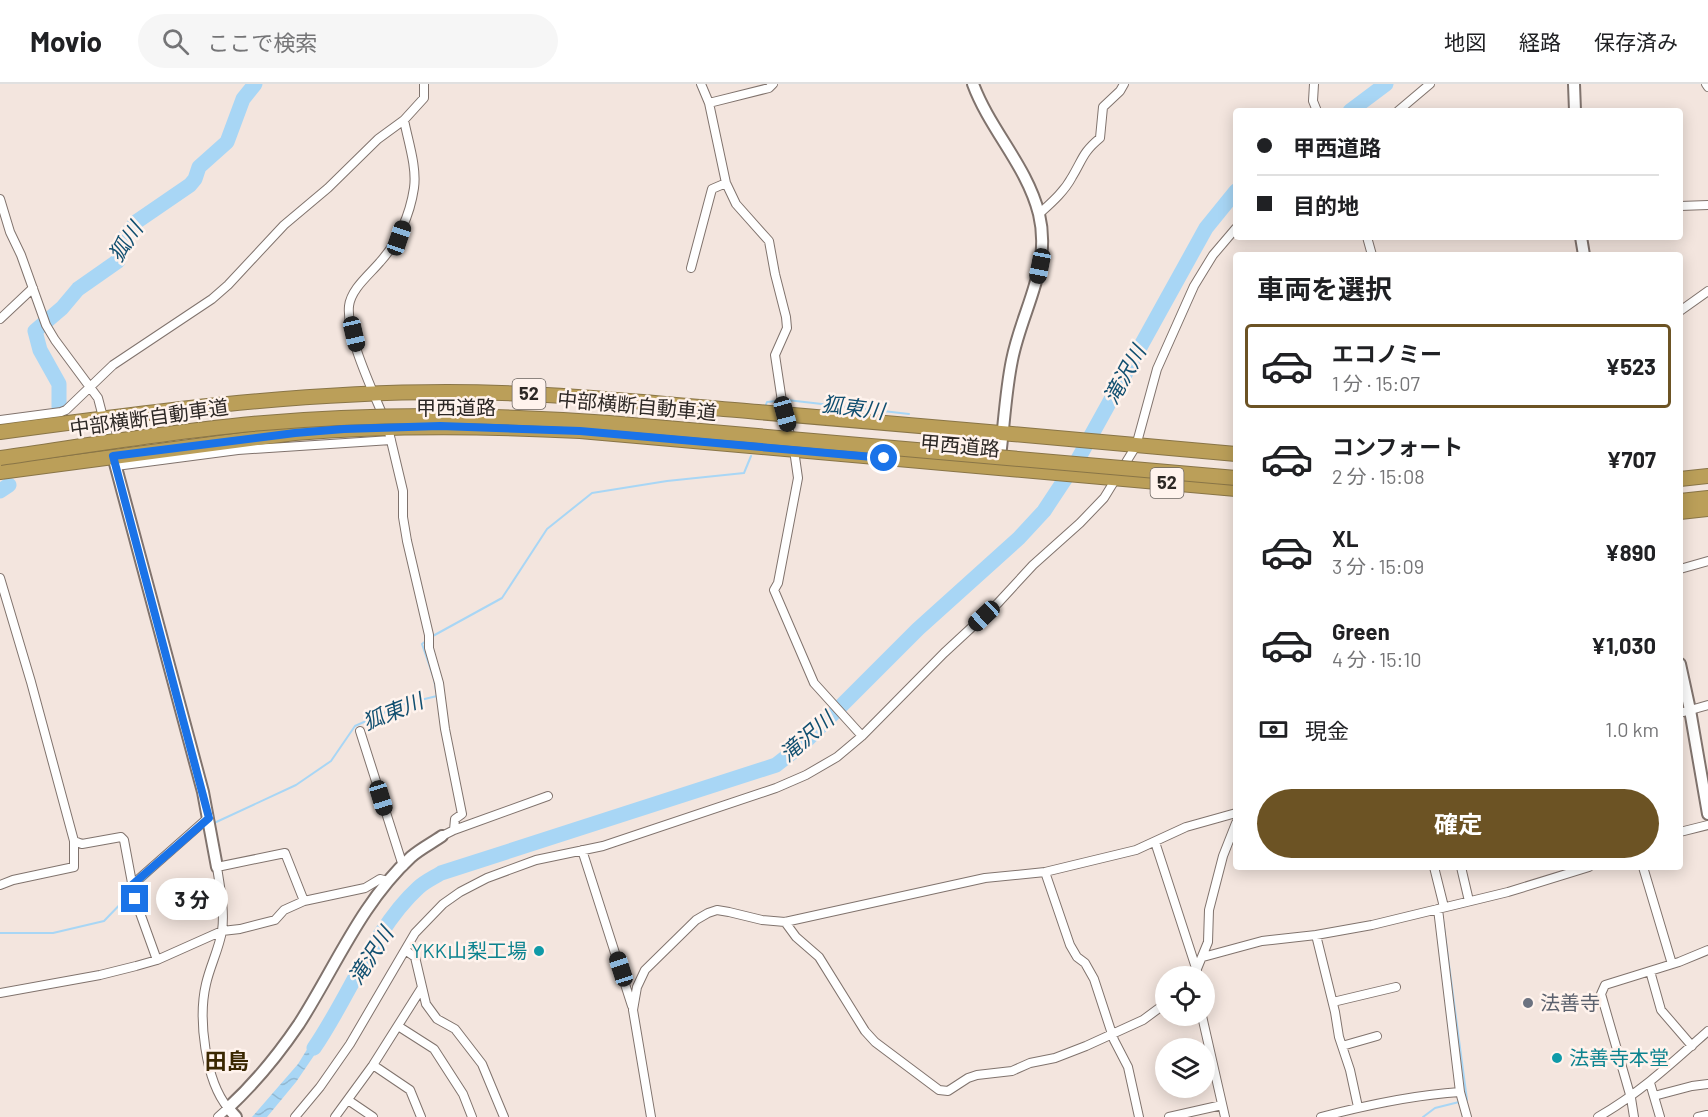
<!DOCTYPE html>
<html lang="ja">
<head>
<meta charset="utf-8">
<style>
	:root { --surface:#fff; --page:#f6f6f6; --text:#202124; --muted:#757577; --line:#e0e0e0; --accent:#6c5324 }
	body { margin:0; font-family:Barlow,"Noto Sans JP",sans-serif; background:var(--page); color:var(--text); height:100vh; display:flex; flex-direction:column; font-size:22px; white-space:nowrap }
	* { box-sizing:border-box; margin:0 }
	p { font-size:20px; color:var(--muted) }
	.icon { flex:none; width:33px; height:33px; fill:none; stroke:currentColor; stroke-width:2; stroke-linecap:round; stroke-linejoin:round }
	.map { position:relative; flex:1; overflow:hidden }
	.sheet { position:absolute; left:1233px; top:168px; width:450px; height:618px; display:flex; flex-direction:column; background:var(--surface); border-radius:6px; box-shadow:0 3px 15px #0003 }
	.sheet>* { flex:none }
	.hud { position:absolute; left:1233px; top:24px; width:450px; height:132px; border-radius:6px; box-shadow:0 3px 15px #0003; display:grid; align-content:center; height:132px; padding:0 24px; background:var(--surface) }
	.controls { position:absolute; left:1155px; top:882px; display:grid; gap:12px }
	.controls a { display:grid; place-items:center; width:60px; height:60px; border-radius:50%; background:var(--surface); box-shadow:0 3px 15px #0003; font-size:30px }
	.end { position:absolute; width:27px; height:27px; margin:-14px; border:8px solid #1a73e8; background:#fff; box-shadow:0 0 0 3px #fff }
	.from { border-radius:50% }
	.bubble { position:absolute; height:42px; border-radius:21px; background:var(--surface); box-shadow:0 3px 15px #0003; font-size:20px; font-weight:700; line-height:42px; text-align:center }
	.car { position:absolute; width:18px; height:36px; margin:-18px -9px; border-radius:8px; box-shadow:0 0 4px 2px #0007; background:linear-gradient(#222 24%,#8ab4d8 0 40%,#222 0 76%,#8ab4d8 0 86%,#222 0) }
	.hud b { display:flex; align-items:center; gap:21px; height:57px; font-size:22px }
	.hud b+b { border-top:2px solid var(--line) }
	.hud i { width:15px; height:15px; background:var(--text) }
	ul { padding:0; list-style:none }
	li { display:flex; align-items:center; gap:18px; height:84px; margin:0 12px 9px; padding:0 12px; border:3px solid transparent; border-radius:6px }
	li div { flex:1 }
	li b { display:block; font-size:22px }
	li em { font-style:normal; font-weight:700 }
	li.selected { border-color:var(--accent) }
	li>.icon { width:54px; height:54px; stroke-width:1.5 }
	h2 { padding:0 24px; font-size:27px; line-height:72px }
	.pay { display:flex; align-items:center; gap:15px; height:66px; padding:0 24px; font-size:22px }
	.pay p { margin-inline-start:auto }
	.button { display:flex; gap:12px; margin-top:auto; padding:12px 24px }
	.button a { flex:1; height:69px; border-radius:36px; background:var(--accent); color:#fff; font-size:24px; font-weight:700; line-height:69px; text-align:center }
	header { display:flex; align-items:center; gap:36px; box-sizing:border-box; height:84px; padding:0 30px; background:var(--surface); border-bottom:2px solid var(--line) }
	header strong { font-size:28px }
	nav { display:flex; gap:33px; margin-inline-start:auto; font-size:21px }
	.search { width:420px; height:54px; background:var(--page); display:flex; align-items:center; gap:15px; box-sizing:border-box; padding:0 21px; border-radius:33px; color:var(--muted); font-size:22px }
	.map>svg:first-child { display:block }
	.water { fill:url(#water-waves) }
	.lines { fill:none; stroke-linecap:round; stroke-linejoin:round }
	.stream { stroke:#a8d6f5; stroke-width:2 }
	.river { stroke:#a8d6f5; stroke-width:15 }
	.street-casing { stroke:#80736d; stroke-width:10 }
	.secondary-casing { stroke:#80736d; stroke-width:14 }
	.highway-casing { stroke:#897547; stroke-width:16 }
	.street { stroke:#fff; stroke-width:8 }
	.secondary { stroke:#fff; stroke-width:10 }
	.highway { stroke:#bb9f59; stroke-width:14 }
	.highway-bridge-casing { stroke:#897547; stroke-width:16; stroke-linecap:butt }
	.highway-bridge { stroke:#bb9f59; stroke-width:14 }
	.route { stroke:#1a73e8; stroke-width:8 }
	.culture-dot { fill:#0f9aa8; stroke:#fff3ed; stroke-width:2 }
	.worship-dot { fill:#6b7280; stroke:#fff3ed; stroke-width:2 }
	.labels { text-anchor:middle; stroke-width:5; stroke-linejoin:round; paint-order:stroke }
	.shield { fill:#fff3ed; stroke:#6c6561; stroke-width:1.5 }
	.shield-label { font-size:18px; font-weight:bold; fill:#2d2825 }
	.street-label { font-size:20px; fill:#2d2825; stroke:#fff3ed }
	.culture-label { font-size:20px; fill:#0d838f; stroke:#fff3ed; text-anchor:end }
	.worship-label { font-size:20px; fill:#5b616d; stroke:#fff3ed; text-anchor:start }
	.water-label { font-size:21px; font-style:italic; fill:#114f70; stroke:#fff3ed }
	.quarter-label { font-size:22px; font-weight:bold; fill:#3a2700; stroke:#fff3ed }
</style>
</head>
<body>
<header>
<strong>Movio</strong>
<div class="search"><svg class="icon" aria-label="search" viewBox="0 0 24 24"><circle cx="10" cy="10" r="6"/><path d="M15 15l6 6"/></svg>ここで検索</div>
<nav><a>地図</a><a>経路</a><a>保存済み</a></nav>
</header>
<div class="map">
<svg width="1708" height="1033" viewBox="0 0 1708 1033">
	<defs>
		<pattern id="water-waves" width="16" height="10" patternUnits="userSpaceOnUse" patternTransform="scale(1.5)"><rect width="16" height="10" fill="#a8d6f5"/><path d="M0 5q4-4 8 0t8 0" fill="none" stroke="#91b8d2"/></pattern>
	</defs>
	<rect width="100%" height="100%" fill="#f3e5de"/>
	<path class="water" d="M 319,946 L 328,951 L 296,998 L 267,1033 L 252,1033 L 298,980 Z"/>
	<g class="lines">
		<path class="stream" d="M 765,323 L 767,318 L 787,316 L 909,330
			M 431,553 L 502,514 L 547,445 L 592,409 L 667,397 L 744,389 L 751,372
			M 212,740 L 296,701 L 331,677 L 355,642 L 404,620 L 437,612 L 434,595 L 422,560 L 427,556
			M 135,805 L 159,782
			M 0,849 L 53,849 L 104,837 L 131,809
			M 1423,1033 L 1435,1024 L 1467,1016 L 1443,836"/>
		<path class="river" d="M 1350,27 L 1386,0
			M 59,323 L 59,300 L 40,266 L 35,247 L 62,224 L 78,205 L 118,177 L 122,157 L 136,138 L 190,101 L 195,95 L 199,83 L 227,58 L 243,15 L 255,0
			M 0,407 L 9,401
			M 314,964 C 348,915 374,844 418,804 C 424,798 433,794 441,789 L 776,681 L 803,660 L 918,545 L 1019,454 L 1044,427 L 1077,377 L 1206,144 L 1236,107"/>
		<g class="street-casing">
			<path id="street" d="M 701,0 L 709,19 L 726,99 L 736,120 L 769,157 L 775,190 L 786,233 L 787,244 L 775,271 L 783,324 L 794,366 L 798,394 L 778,499 L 774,506 L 814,599 L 862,652
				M 1314,0 L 1313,17 L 1317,27
				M 1706,0 L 1708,3
				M 709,19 L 769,4 L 773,0
				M 1398,27 L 1430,0
				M 404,36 C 408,57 417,83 414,104 C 410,131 398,158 380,178 C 369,191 351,205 349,222 C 346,254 376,313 388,344 L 403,407 L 403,433 L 407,457 L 429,551 L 429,564 L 439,599 L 445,645 L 462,730 L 455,735 L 454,746 L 442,752
				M 0,115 L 10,148 L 21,171 L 46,241 L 55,256 L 98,314 L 110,360
				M 1680,122 L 1708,121
				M 1039,130 C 1051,119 1064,108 1072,93 C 1083,75 1082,69 1100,54 L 1103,23 L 1120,7 L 1124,0
				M 1367,153 L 1372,171
				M 691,184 L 712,105 L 726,99
				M 1680,227 L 1708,207
				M 0,235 L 33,204
				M 0,336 L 61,328 L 66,326 L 113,281 L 212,215 L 228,201 L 284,141 L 328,104 L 378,55 L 404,36 L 424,14 L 424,0
				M 116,382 L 238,366 L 391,356
				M 1680,485 L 1708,477
				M 0,494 L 31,598 L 74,757 L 82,760 L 121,753 L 124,756 L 135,815 L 157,876
				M 1680,629 L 1708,621
				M 360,647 L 403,782
				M 454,746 L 548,712
				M 1680,748 L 1708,741
				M 1155,758 L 1197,887
				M 582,766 L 632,922
				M 1434,783 L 1444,823
				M 1461,783 L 1469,817
				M 1643,783 L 1672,880
				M 1045,788 L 1070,861 L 1077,873 L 1085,879 L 1094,895 L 1114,956 L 1128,983 L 1139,1033
				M 0,801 L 13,796 L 74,783 L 74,757
				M 132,801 L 209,733
				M 1438,825 L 1460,1008 L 1467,1033
				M 785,838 L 796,853 L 819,873 L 865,947 L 875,958 L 939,1006 L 948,1007 L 968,994 L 977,991 L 1012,987 L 1030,979 L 1055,974 L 1086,962 L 1143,936 L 1166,919
				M 1316,851 L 1335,928 L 1339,953 L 1350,986 L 1358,1023
				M 405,866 L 415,873 L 426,920 L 437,935 L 455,945 L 482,980 L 504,1033
				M 1203,873 L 1262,857 L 1316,851 L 1372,841 L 1508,808 L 1589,783
				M 1650,887 L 1661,926 L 1692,962
				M 1194,892 L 1208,858 L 1209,826 L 1223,772 L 1236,739
				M 0,909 L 100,891 L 136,882 L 157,876 L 222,847 L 240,845 L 275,836 L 284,826 L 304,817 L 365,804 L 380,795 L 388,797
				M 1333,918 L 1396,903
				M 1202,932 L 1225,1033
				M 398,942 L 434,965 L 463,1010 L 472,1033
				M 1342,962 L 1377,952
				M 373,981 L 410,1006 L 421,1033
				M 1650,999 L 1660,1033
				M 1654,1012 L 1692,1002 L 1708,1000
				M 348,1016 L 373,1033
				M 218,1033 L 228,1024 C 205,996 198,934 206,900 C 210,882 219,865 222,847 C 225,826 220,804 217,783 L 285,769 L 304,817
				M 295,1033 L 320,1003 L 350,960 L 415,849 L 443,820 L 460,808 L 487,794 L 536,776 L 603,762 L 776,704 L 806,691 L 837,673 L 862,652 L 944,569 L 998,519 L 1033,481 L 1080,439 L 1104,414 L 1136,362 L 1157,285 L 1194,202 L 1213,171 L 1236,144
				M 335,1033 L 373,981 L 421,905
				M 651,1033 L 633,926 L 637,903 L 645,886 L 696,836 L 708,829 L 717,826 L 729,828 L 762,836 L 785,838 L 985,794 L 1045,788 L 1078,780 L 1136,766 L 1186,743 L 1236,729
				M 1169,1033 L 1222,1021
				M 1321,1033 C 1367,1021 1412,1011 1460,1008
				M 1598,1033 C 1640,1009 1672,979 1708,947
				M 1634,1033 L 1631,1014 L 1601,910 L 1605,901 L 1679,878 L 1708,866
				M 1698,1033 L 1707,1031"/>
		</g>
		<g class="secondary-casing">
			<path id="secondary" d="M 973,0 C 990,46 1027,82 1039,130 C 1052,184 1022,225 1012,276 C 1005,310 1004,345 999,380
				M 1574,0 L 1575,27
				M 1581,153 L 1584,171
				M 113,372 L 203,708 L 217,783
				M 1680,580 L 1690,626 L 1708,730
				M 236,1033 L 228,1024 C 255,999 278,971 299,940 C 335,884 361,819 411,773 C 420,765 432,759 442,752"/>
		</g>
		<g class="highway-casing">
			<path id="highway" d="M 0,348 C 148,328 297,308 447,308 C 551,308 654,319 758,328 C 917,341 1077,356 1236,370
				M 0,388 L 295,349 C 390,341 484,342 580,347 L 1236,405
				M 1680,395 L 1708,392
				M 1680,417 L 1708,414
				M 1680,428 L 1708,425"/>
		</g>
		<use href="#street" class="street"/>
		<use href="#secondary" class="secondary"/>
		<use href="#highway" class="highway"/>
		<g class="highway-bridge-casing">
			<path id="highway-bridge" d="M 0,374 C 84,362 167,348 252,340 C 371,329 490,330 609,339 L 1236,394"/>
		</g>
		<use href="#highway-bridge" class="highway-bridge"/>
	</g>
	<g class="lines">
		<path class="route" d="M 135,815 L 132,801 L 209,734 L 113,372 L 295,349 L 344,345 L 440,342 L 580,347 L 884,374"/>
	</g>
	<g class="culture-dot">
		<circle cx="539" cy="867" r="6"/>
		<circle cx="1557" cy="974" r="6"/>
	</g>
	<circle class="worship-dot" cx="1528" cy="919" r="6"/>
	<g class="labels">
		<g class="shield">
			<rect x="512.5" y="295" width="33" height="30" rx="4.5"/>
			<rect x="1150.5" y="384" width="33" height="30" rx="4.5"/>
		</g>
		<g class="shield-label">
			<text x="529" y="316">52</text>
			<text x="1167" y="405">52</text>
		</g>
		<g class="street-label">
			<text transform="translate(637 322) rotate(5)" y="7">中部横断自動車道</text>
			<text x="456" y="331">甲西道路</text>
			<text transform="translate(149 334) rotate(-8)" y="7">中部横断自動車道</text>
			<text transform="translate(960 362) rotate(5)" y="7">甲西道路</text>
		</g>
		<g class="culture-label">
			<text x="527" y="874">YKK山梨工場</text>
			<text x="1569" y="981" text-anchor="start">法善寺本堂</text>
		</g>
		<g class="worship-label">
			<text x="1540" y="926">法善寺</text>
		</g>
		<g class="water-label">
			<text transform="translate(126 158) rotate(-56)" y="7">狐川</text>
			<text transform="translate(1125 291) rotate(-61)" y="7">滝沢川</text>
			<text transform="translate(853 324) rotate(7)" y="7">狐東川</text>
			<text transform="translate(393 628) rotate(-22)" y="7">狐東川</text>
			<text transform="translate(807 653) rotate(-41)" y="7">滝沢川</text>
			<text transform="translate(371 872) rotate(-57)" y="7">滝沢川</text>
		</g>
		<g class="quarter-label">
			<text x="227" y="985">田島</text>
		</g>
	</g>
</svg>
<div class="controls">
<a><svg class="icon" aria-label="locate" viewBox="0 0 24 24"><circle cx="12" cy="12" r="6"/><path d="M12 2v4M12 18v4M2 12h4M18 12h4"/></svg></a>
<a><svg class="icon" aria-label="layers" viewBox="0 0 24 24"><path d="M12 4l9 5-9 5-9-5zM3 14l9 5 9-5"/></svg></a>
</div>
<i class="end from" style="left:884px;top:374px"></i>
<i class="end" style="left:135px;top:815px"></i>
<div class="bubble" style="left:156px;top:794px;width:72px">3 分</div>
<i class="car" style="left:399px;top:154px;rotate:19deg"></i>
<i class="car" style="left:1040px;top:182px;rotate:191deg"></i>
<i class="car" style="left:354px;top:250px;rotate:167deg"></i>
<i class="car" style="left:785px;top:330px;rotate:165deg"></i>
<i class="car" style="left:984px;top:532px;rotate:227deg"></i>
<i class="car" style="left:381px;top:714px;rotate:163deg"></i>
<i class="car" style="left:621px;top:885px;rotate:342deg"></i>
<div class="hud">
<b><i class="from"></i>甲西道路</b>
<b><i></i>目的地</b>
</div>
<section class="sheet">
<h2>車両を選択</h2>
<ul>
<li class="selected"><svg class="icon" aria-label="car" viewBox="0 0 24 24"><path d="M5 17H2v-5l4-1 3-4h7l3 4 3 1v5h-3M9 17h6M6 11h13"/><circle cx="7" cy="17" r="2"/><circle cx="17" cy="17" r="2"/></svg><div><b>エコノミー</b><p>1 分 · 15:07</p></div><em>¥523</em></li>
<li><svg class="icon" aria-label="car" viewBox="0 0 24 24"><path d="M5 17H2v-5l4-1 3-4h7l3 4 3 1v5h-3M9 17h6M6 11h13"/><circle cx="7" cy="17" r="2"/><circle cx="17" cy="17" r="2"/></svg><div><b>コンフォート</b><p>2 分 · 15:08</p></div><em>¥707</em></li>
<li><svg class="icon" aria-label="car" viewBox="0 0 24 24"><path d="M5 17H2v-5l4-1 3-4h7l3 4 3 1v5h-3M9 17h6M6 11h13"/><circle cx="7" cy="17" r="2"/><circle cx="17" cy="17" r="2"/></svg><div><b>XL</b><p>3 分 · 15:09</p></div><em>¥890</em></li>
<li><svg class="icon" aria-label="car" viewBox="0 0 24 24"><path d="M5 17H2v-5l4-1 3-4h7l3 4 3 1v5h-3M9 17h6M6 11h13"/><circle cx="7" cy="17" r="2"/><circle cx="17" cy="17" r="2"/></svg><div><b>Green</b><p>4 分 · 15:10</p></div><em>¥1,030</em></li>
</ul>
<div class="pay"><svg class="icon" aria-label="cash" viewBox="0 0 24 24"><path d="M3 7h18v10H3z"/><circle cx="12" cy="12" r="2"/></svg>現金<p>1.0 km</p></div>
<div class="button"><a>確定</a></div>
</section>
</div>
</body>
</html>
